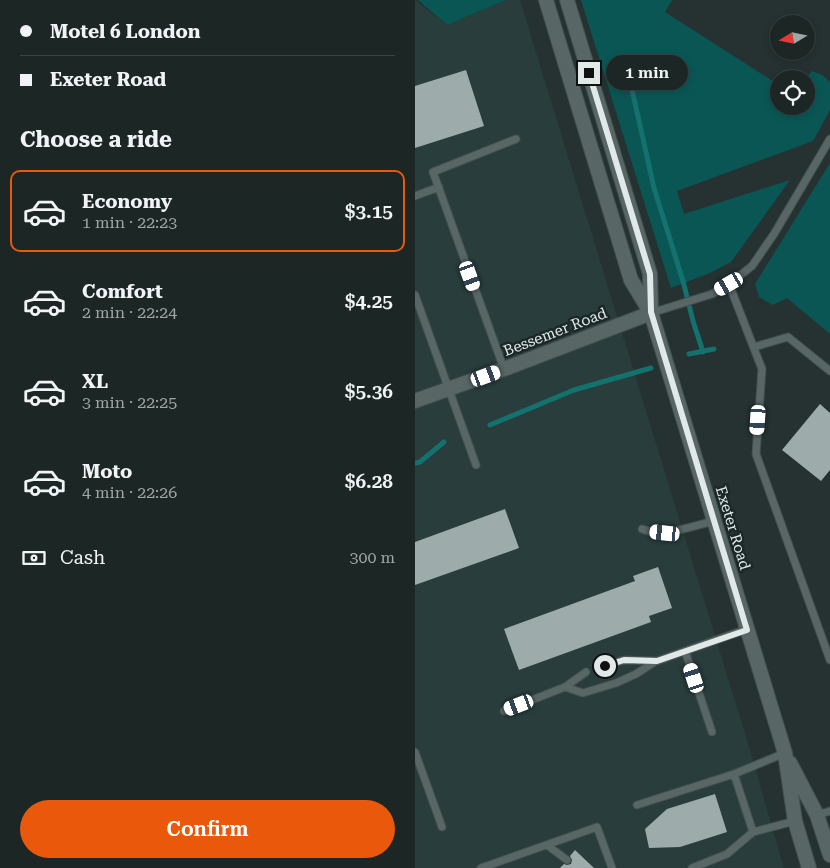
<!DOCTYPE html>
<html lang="en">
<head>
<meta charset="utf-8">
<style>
	:root { --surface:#1c2625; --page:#293232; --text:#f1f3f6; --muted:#a0a5a7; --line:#3a4342; --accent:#ea580c }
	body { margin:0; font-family:"Roboto Serif",serif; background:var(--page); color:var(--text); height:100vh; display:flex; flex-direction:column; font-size:19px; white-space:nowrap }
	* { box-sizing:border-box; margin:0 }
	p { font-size:16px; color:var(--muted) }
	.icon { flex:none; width:28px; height:28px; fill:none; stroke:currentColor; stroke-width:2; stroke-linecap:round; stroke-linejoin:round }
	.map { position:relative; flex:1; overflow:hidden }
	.sheet { display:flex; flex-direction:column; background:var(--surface); width:415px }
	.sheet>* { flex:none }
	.hud { display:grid; align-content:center; height:110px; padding:0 20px; background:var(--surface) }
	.needle { width:32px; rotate:260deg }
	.buttons { position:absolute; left:355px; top:15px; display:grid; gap:10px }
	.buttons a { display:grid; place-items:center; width:45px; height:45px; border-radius:50%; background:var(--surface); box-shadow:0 2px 8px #0003,0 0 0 1px var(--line); font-size:25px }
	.end { position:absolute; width:22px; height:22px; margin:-11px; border:6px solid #e1e9e8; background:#111; box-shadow:0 0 0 2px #111 }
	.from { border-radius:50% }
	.bubble { position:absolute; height:35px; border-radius:18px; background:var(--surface); box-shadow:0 2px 8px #0003,0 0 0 1px var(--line); font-size:16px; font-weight:600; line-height:35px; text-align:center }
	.car { position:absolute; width:15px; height:30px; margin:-15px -8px; border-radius:6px; box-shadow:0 0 4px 1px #0007; background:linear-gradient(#fff 24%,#345 0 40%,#fff 0 76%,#345 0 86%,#fff 0) }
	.hud b { display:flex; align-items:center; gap:18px; height:48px; font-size:19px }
	.hud b+b { border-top:1px solid var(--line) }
	.hud i { width:12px; height:12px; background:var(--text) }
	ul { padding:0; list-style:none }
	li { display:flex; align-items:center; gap:15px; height:82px; margin:0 10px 8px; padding:0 10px; border:2px solid transparent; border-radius:10px }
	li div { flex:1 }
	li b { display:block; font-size:19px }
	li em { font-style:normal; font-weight:600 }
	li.active { border-color:var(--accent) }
	li>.icon { width:45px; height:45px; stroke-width:1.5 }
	h2 { padding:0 20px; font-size:22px; line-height:60px }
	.pay { display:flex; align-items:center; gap:12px; height:55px; padding:0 20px; font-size:19px }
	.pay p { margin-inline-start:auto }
	.button { display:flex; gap:10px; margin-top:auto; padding:10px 20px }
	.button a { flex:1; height:58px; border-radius:30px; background:var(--accent); color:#fff; font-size:20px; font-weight:600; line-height:58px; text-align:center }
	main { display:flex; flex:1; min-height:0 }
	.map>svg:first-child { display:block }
	.built { fill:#283d3c }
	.green { fill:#0a5654 }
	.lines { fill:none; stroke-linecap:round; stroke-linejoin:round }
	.stream { stroke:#13716e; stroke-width:5 }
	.building { fill:#9dacab }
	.service-casing { stroke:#444f4f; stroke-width:9 }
	.tertiary-casing { stroke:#444f4f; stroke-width:16 }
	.service { stroke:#586665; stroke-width:7 }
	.tertiary { stroke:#586665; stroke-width:14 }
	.route { stroke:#e1e9e8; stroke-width:6 }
	.labels { text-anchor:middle; stroke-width:5; stroke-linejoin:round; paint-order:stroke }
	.street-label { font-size:15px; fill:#e1e9e8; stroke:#1b2827 }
</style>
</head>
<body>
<main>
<section class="sheet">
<div class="hud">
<b><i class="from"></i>Motel 6 London</b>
<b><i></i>Exeter Road</b>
</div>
<h2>Choose a ride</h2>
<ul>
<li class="active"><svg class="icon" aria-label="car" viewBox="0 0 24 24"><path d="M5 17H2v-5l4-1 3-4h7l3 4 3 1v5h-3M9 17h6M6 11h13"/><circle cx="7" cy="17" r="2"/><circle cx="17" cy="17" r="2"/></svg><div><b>Economy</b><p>1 min · 22:23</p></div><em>$3.15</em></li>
<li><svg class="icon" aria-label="car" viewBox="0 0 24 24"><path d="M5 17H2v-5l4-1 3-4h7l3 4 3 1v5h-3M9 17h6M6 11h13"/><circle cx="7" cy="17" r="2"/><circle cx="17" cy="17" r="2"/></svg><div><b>Comfort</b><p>2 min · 22:24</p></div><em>$4.25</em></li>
<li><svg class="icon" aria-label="car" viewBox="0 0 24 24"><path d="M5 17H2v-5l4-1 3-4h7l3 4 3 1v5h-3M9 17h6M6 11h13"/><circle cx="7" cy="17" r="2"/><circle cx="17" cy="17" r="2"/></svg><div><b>XL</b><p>3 min · 22:25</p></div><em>$5.36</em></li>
<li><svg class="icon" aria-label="car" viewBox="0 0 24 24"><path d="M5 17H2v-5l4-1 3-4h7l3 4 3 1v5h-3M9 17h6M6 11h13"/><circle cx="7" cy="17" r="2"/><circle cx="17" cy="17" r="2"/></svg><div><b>Moto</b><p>4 min · 22:26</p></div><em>$6.28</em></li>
</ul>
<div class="pay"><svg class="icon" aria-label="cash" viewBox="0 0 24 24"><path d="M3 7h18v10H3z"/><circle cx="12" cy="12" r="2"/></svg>Cash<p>300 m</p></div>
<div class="button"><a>Confirm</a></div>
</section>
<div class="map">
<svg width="415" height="868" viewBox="0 0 415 868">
	<rect width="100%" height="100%" fill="#253231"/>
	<path class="built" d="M 0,0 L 32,25 L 91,0 L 105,0 L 335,750 L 369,868 L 0,868 Z"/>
	<path class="green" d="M 3,0 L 91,0 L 32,25 Z
		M 166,0 L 257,0 L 250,12 L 364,85 L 364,106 L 391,106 L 391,79 L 397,71 L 407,75 L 415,82 L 415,110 L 398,141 L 262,191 L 269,214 L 375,180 L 316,262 L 295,273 L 256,288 Z
		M 415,163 L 415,334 L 372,298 L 358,305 L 344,297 L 340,284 Z"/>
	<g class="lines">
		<path class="stream" d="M 216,85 L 239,188 L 268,281 L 278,321 L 288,352
			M 274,354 L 299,349
			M 75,425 L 159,390 L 236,368
			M 0,463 L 5,462 L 29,442"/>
	</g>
	<path class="building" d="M 51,70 L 69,126 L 0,148 L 0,86 Z
		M 405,404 L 415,413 L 415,470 L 406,481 L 367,450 Z
		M 90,509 L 104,548 L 0,585 L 0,542 Z
		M 243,567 L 257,608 L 234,616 L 236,622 L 104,670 L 89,629 L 220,581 L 218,576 Z
		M 300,794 L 312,832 L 265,847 L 234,848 L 230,829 L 252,809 Z
		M 160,850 L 179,868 L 145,868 L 149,864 L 152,865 L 156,864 L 157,860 L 155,856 Z"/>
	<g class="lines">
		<g class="service-casing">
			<path id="service" d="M 0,196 L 24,187
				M 314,284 L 347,369 L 341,454 L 415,660
				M 0,295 L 61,465
				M 236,313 L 297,294 L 314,284 L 337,266 L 359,234 L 415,139
				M 339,347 L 373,337 L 415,371
				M 89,369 L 18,172 L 101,139
				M 227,529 C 249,538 277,526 299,521
				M 270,651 L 297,732
				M 190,666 L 209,660 L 242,661 L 332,629
				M 150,687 L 168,693 L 201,683 L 221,674 L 241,661
				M 89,711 L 150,687 L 171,672
				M 0,752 L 27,827
				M 222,805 L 319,774
				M 402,815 L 415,811
				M 338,832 L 319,774 L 370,753
				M 132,845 L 152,860
				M 66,868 L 182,827 L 197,868
				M 277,868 L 312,854 L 338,832 L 380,821"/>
		</g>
		<g class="tertiary-casing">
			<path id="tertiary" d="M 131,0 L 216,280 L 236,313 L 370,753 L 380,821 L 394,868
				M 152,0 L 235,274 L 236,312
				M 0,401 L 92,368 L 236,313
				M 375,763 L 402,815 L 415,855"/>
		</g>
		<use href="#service" class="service"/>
		<use href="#tertiary" class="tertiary"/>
	</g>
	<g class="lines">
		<path class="route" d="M 174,73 L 235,274 L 236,312 L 332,630 L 242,661 L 209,660 L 190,666"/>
	</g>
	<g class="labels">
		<g class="street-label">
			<text transform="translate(140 332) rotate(-21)" y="5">Bessemer Road</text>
			<text transform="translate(318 528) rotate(73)" y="5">Exeter Road</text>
		</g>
	</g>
</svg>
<div class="buttons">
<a><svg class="needle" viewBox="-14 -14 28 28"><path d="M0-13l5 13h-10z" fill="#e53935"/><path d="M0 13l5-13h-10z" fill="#a0a5a7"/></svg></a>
<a><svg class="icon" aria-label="locate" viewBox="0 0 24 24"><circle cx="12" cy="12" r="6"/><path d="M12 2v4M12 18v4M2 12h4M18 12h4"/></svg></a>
</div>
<i class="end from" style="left:190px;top:666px"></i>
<i class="end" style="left:174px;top:73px"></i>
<div class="bubble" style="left:191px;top:55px;width:82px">1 min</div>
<i class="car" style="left:55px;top:276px;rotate:160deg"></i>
<i class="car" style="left:314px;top:284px;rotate:240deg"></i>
<i class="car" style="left:71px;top:376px;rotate:70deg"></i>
<i class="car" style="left:343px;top:420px;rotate:184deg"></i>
<i class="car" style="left:250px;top:533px;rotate:276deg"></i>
<i class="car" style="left:279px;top:678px;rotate:342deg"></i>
<i class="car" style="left:104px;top:705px;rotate:249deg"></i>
</div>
</main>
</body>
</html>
